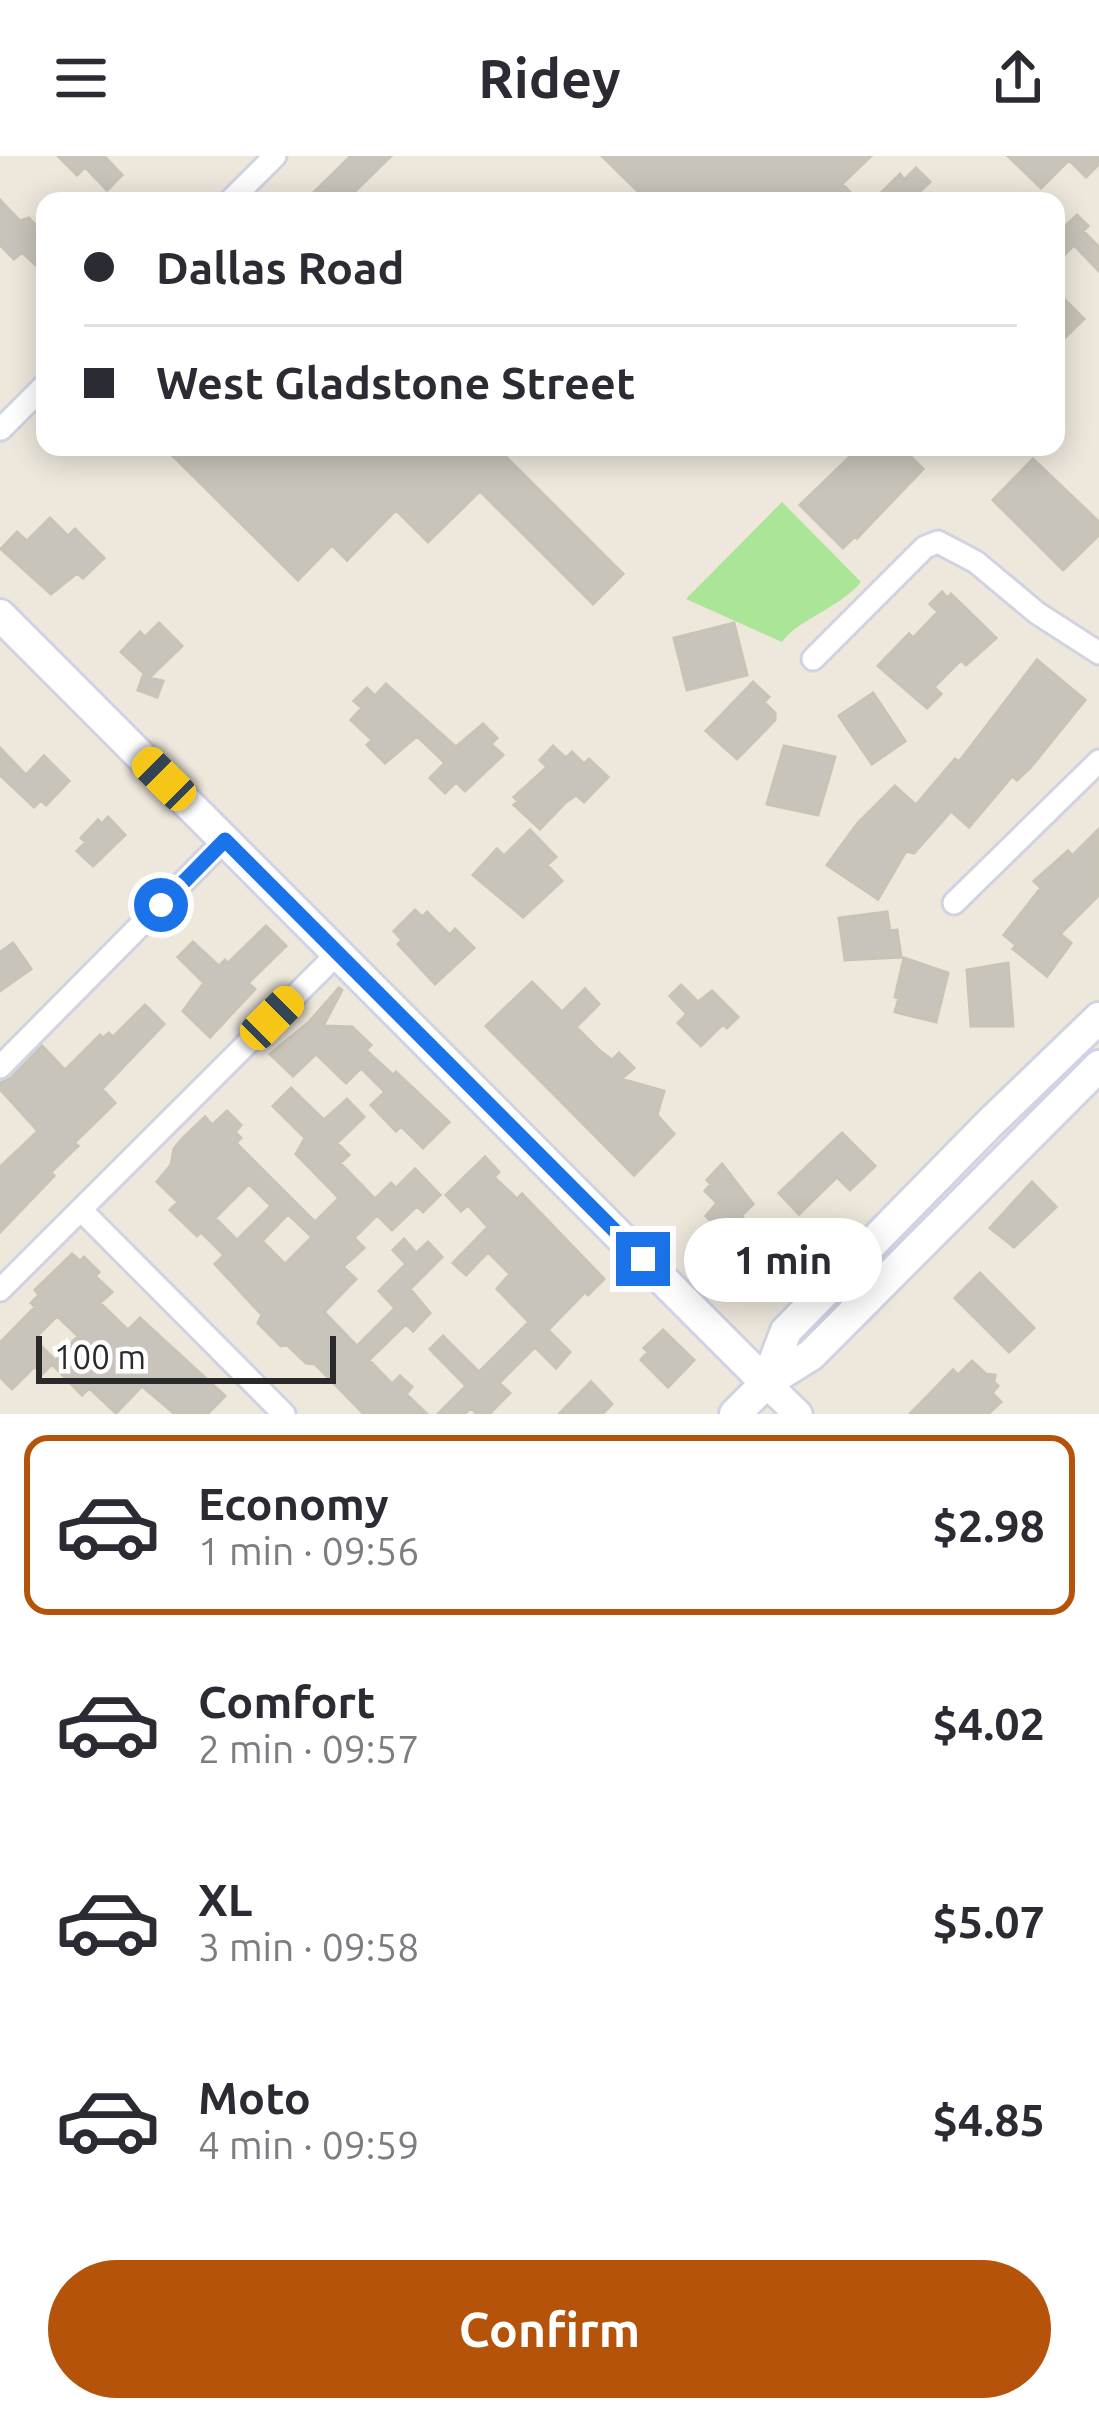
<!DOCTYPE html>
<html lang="en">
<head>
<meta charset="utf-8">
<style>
	:root { --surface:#fff; --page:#f7f7f7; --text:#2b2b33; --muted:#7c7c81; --line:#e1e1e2; --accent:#b45309 }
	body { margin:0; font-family:Ubuntu,sans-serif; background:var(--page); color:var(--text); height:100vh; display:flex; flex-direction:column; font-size:45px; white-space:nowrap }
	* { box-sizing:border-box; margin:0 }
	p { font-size:39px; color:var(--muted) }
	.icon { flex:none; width:66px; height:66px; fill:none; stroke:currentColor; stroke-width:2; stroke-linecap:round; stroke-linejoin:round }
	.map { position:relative; height:1258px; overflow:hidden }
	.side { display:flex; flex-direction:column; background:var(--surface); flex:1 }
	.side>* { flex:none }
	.banner { position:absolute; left:36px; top:36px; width:1029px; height:264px; border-radius:24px; box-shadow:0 6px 30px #0003; display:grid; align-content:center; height:264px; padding:0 48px; background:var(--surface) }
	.scale { position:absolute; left:36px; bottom:30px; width:300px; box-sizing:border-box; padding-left:12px; border:6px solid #2a2a2a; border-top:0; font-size:33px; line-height:42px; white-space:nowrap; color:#2a2a2a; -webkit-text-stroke:9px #fff; paint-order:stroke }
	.end { position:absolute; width:54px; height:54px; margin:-27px; border:15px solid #1a73e8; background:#fff; box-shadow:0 0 0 6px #fff }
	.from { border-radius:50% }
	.bubble { position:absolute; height:84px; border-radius:42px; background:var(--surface); box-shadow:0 6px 30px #0003; font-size:39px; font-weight:600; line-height:84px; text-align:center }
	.car { position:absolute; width:36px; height:72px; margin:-36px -18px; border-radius:15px; box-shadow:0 0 9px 3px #0007; background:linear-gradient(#f5c518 24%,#345 0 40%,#f5c518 0 76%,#345 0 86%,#f5c518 0) }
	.banner b { display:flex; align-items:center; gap:42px; height:114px; font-size:45px }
	.banner b+b { border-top:3px solid var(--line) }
	.banner i { width:30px; height:30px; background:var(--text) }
	ul { padding:21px 0 0; list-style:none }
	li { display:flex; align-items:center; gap:36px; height:180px; margin:0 24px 18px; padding:0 24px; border:6px solid transparent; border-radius:24px }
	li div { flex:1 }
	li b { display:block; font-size:45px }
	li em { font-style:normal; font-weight:600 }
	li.active { border-color:var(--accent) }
	li>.icon { width:108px; height:108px; stroke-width:1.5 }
	.action { display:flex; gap:24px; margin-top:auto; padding:24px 48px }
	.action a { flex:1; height:138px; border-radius:72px; background:var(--accent); color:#fff; font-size:48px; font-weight:600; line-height:138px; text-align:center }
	header { display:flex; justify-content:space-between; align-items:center; height:156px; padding:0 48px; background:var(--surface); font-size:54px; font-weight:600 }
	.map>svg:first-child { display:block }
	.green { fill:#abe597 }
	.building { fill:#c8c4bb; stroke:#c8c3b5; stroke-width:3; fill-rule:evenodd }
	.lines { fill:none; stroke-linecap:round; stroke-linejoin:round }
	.minor-casing { stroke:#d1d3e3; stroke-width:27 }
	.tertiary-casing { stroke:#d1d3e3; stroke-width:33 }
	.secondary-casing { stroke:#d1d3e3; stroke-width:36 }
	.minor { stroke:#fff; stroke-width:21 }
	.tertiary { stroke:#fff; stroke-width:27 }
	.secondary { stroke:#fff; stroke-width:30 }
	.route { stroke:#1a73e8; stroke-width:15 }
</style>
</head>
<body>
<header><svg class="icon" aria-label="menu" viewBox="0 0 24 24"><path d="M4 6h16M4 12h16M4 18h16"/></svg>Ridey<svg class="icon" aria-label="share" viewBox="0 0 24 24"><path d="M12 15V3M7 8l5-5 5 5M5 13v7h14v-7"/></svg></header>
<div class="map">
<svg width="1099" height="1258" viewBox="0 0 1099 1258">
	<rect width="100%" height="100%" fill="#ede7dc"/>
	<path class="green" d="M 782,346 L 861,426 C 838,453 797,464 782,486 L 686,443 Z"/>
	<path class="building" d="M 58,0 L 104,0 L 122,19 L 107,34 L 85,11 L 77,19 Z
		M 351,0 L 391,0 L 345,45 L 305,45 Z
		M 602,0 L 871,0 L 842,28 L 859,45 L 648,45 Z
		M 1008,0 L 1099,0 L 1099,8 L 1086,21 L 1069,4 L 1041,32 Z
		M 916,12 L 930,26 L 918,37 L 925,45 L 873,45 L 900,18 L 904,24 Z
		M 0,44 L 20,65 L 29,62 L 45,79 L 45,118 L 22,96 L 14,103 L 1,90 Z
		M 1077,59 L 1088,70 L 1083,75 L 1099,91 L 1099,115 L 1074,89 L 1056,107 L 1056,79 Z
		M 1056,135 L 1084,163 L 1056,190 Z
		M 164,291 L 496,291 L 623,418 L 593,448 L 480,335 L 428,386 L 396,354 L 347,404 L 332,389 L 298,424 Z
		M 860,291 L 901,291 L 923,313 L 857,382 L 855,380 L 843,392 L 800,349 Z
		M 1033,303 L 1099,366 L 1099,379 L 1063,414 L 993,344 Z
		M 50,362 L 68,380 L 75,373 L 104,402 L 83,422 L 77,417 L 51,438 L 1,393 L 17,376 L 27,385 Z
		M 942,436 L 947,442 L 951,438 L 996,482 L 966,509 L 961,504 L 934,531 L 941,538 L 927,552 L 878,510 L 909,478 L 913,482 L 938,456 L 930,448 Z
		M 159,467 L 182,490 L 149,522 L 163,525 L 157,541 L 138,534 L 143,520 L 148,521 L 121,496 L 140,476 L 145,481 Z
		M 734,467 L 747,519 L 687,534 L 674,482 Z
		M 1037,504 L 1085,544 L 1030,612 L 1017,624 L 1012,620 L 969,671 L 951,655 L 914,697 L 906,695 L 878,743 L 827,709 L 858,667 L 895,630 L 916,649 L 955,603 L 959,606 Z
		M 753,526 L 769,541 L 764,546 L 775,557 L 775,564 L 737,603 L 706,575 Z
		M 386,528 L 456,591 L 483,568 L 497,582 L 491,588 L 503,599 L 465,635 L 456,626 L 445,637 L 430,622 L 445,607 L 417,580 L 385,607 L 367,589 L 372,584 L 351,564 L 362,552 L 354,545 L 367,532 L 375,540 Z
		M 873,537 L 905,585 L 872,608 L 839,560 Z
		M 553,590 L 566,602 L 572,596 L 584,608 L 589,603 L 608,621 L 584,646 L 576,639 L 566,646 L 540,673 L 514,649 L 518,645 L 514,641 L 547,611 L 540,604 Z
		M 784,590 L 835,601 L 818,659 L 767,648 Z
		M 0,592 L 26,619 L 44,600 L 69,625 L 46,649 L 41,644 L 34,651 L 0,619 Z
		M 108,661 L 125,679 L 93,710 L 77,695 L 86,686 L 81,682 L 98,664 L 102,668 Z
		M 1099,673 L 1099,739 L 1060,778 L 1071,787 L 1047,820 L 1013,793 L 1016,789 L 1004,779 L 1041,732 L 1034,725 L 1068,695 L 1072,700 Z
		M 530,674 L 556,701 L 547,709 L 562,725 L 523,761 L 473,719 L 497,693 L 504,700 Z
		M 415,754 L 422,761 L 427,756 L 450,779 L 455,773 L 474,792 L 435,828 L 398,788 L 402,784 L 394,775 Z
		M 887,756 L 890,775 L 897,774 L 901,801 L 845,804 L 839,762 Z
		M 266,770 L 286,790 L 248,827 L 255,833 L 210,881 L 183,855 L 204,827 L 178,801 L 193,786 L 219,810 L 225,804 L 228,807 Z
		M 13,787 L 31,813 L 0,835 L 0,796 Z
		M 904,802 L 948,817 L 936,866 L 895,856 L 899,842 L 895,841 Z
		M 1008,807 L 1013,870 L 971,870 L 967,814 Z
		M 532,826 L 562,856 L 585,833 L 599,848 L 576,871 L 600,895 L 612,904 L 619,897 L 634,912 L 621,923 L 664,935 L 657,959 L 674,978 L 634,1019 L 486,870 Z
		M 681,829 L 698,846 L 712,835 L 738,861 L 727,872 L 723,868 L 701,890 L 678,867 L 687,858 L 670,840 Z
		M 339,832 L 342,834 L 323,870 L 352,871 L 371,889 L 366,894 L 393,919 L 396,916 L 449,966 L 423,992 L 401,970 L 396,975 L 371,949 L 385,936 L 361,912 L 346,927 L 316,898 L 293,920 L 270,898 L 309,866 Z
		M 145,849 L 164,868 L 102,933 L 115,947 L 74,987 L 78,990 L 51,1016 L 54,1020 L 0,1076 L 0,1011 L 38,975 L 0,933 L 0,927 L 11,922 L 42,890 L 65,914 L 100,879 L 103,882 L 109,877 L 113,881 Z
		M 291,932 L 324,964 L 347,943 L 364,961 L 337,987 L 349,999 L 340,1007 L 375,1043 L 391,1027 L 396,1032 L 415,1013 L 440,1039 L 423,1056 L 417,1050 L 392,1074 L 377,1059 L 354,1082 L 364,1092 L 343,1111 L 356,1123 L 324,1156 L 357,1190 L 395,1152 L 379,1135 L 406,1108 L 393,1094 L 404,1083 L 416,1097 L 428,1086 L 442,1101 L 410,1133 L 430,1157 L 413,1175 L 406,1168 L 369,1204 L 392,1228 L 400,1220 L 412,1231 L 406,1238 L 427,1258 L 364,1258 L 315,1208 L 306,1207 L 287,1189 L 281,1190 L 258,1167 L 262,1159 L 215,1108 L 224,1099 L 201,1076 L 197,1080 L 170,1054 L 178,1046 L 157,1026 L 171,1009 L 174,993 L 182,983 L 205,961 L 212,969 L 227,955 L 241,969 L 235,976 L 241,982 L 236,987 L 315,1066 L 339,1042 L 296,998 L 305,982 L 273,950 ZM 249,1028 L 271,1050 L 237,1084 L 215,1062 ZM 288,1058 L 312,1081 L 285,1108 L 262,1085 Z
		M 842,977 L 875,1010 L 850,1034 L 837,1021 L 799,1058 L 779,1037 Z
		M 485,1001 L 499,1016 L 494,1021 L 517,1043 L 522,1038 L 604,1123 L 588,1139 L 585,1136 L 548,1174 L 570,1196 L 556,1212 L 535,1191 L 499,1227 L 510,1237 L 489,1258 L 477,1258 L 471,1252 L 464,1258 L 438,1258 L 466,1230 L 430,1193 L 443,1180 L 479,1216 L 529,1166 L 497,1133 L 510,1118 L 488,1096 L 466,1119 L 453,1107 L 488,1071 L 468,1049 L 461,1055 L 446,1039 Z
		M 722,1008 L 753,1048 L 741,1060 L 764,1082 L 772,1074 L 797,1102 L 772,1128 L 762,1117 L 754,1126 L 726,1103 L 737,1091 L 706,1060 L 717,1047 L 705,1035 L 711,1028 L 707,1024 Z
		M 1032,1026 L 1056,1051 L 1014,1091 L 990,1072 Z
		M 72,1098 L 80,1105 L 84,1101 L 99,1116 L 95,1120 L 112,1136 L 100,1147 L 128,1174 L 140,1162 L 225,1240 L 207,1258 L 175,1258 L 142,1230 L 116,1257 L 89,1232 L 82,1239 L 52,1208 L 42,1218 L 35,1210 L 12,1233 L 0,1221 L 0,1187 L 35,1151 L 31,1147 L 39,1139 L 35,1134 ZM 57,1160 L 78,1180 L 55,1204 L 34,1183 Z
		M 980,1117 L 1034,1172 L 1009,1196 L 955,1142 Z
		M 663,1174 L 694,1204 L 668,1231 L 641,1204 L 648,1196 L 644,1192 Z
		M 972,1205 L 986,1218 L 995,1219 L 994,1226 L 998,1230 L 992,1237 L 1001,1246 L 988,1258 L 910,1258 L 953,1214 L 958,1219 Z
		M 591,1226 L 612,1248 L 602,1258 L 559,1258 Z"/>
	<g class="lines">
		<g class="minor-casing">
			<path id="minor" d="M 230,45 L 275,0
				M 1,273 L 45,229
				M 813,503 L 925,391 L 938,386 L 976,406 L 1037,457 L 1099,497
				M 954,747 L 1099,605
				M 0,911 L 225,684
				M 81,1054 L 284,1258
				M 0,1134 L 338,797"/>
		</g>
		<g class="tertiary-casing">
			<path id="tertiary" d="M 766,1227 L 798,1258"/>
		</g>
		<g class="secondary-casing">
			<path id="secondary" d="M 0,459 L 766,1227
				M 766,1227 L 786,1175 L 989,968 L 1099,862
				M 735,1258 L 766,1227 L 811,1199 L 1099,910"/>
		</g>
		<use href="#minor" class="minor"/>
		<use href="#tertiary" class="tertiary"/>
		<use href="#secondary" class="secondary"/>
	</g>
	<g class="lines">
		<path class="route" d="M 161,749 L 225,684 L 643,1103"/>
	</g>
</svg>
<div class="scale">100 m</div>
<i class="end from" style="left:161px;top:749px"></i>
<i class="end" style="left:643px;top:1103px"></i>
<div class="bubble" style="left:684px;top:1062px;width:198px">1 min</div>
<i class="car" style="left:164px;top:623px;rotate:315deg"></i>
<i class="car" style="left:272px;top:862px;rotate:45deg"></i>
<div class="banner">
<b><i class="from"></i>Dallas Road</b>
<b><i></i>West Gladstone Street</b>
</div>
</div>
<section class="side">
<ul>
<li class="active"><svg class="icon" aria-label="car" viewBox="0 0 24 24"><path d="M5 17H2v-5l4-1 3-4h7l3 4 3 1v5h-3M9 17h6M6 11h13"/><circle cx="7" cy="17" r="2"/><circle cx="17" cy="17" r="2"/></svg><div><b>Economy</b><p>1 min · 09:56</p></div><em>$2.98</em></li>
<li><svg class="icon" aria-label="car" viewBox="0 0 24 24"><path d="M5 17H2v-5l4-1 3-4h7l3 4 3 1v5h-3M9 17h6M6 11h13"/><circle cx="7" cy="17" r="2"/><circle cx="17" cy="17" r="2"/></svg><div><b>Comfort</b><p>2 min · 09:57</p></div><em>$4.02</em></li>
<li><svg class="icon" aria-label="car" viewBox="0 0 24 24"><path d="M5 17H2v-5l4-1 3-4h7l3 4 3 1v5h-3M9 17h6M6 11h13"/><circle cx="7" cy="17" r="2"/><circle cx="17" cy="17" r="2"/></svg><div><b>XL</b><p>3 min · 09:58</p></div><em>$5.07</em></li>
<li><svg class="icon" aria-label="car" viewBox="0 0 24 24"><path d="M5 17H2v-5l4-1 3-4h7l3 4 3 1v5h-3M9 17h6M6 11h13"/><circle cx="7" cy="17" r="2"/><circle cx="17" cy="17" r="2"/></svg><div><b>Moto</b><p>4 min · 09:59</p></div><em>$4.85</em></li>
</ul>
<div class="action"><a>Confirm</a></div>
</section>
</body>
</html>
